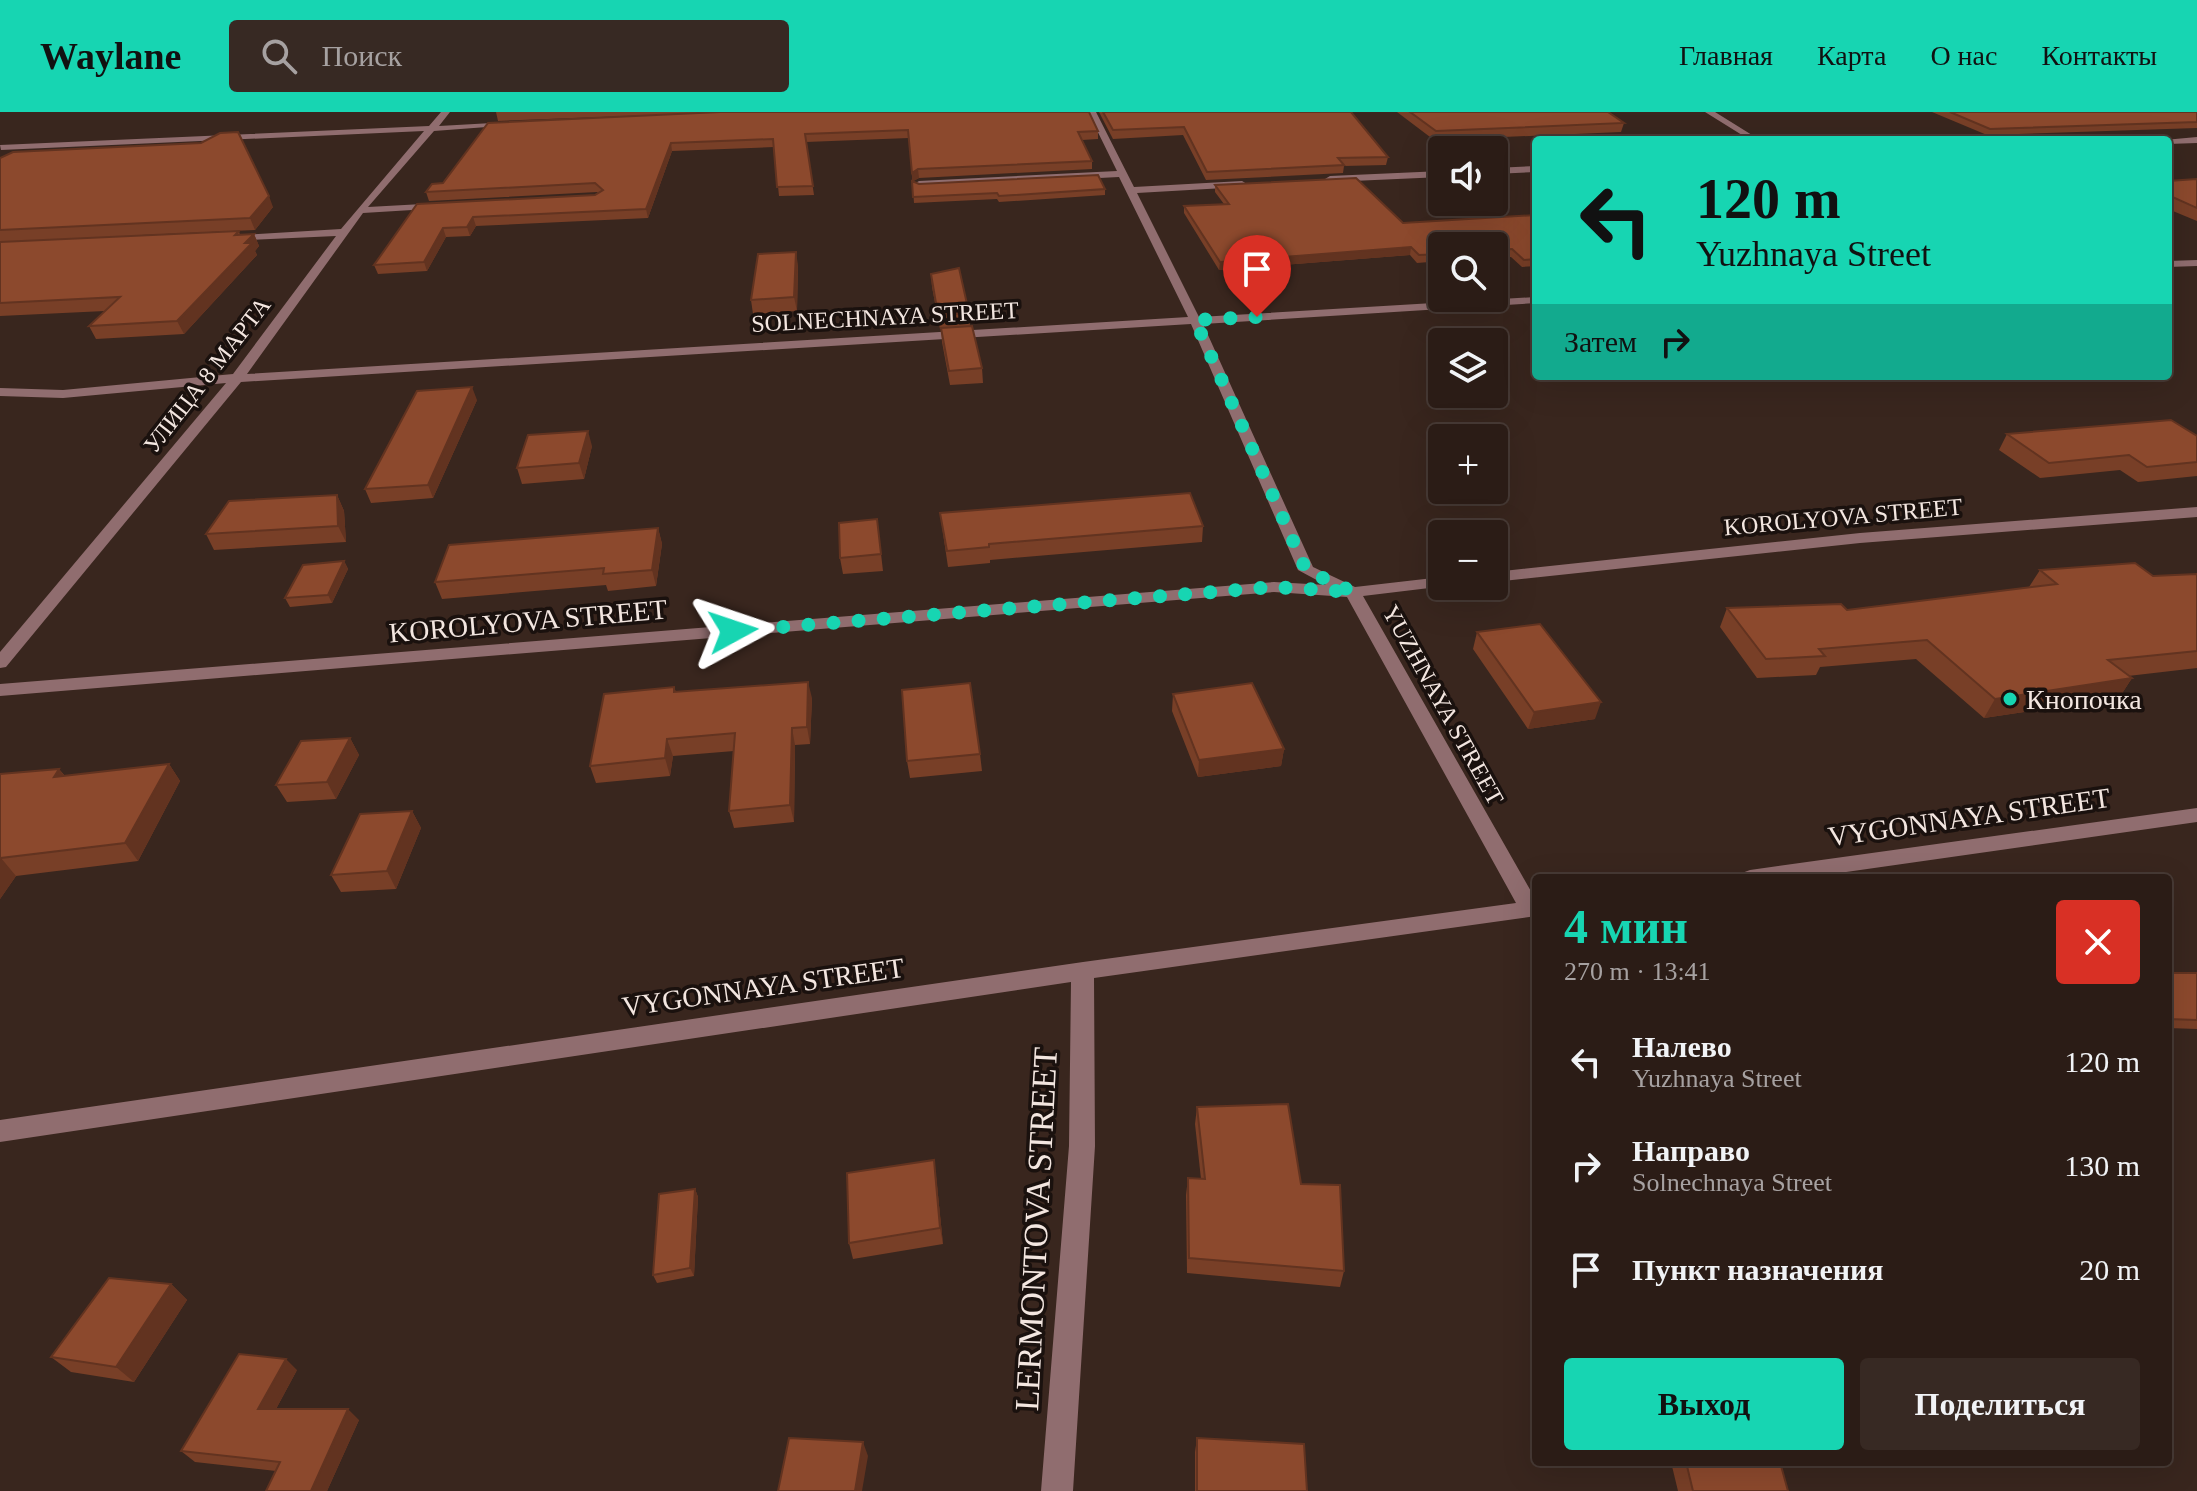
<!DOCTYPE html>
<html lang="ru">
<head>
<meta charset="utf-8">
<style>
	body { margin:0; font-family:Georgia,serif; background:#372923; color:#f1f3f6; height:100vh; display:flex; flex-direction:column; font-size:30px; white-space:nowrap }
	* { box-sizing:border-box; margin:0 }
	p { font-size:26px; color:#a6a1a1 }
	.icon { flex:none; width:44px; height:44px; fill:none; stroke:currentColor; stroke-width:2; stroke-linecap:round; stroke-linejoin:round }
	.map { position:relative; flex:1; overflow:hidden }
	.sheet { position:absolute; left:1532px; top:762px; width:640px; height:592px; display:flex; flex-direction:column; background:#2b1c16; border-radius:8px; box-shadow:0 8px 32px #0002,0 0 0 2px #473a35 }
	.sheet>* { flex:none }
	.banner { position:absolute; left:1532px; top:24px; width:640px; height:244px; border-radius:8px; box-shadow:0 8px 32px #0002,0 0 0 2px #473a35; background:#17d5b2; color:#111; overflow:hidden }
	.controls { position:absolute; left:1428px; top:24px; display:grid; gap:16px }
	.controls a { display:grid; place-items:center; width:80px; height:80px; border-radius:8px; background:#2b1c16; box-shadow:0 8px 32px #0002,0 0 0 2px #473a35; font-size:40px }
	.pin { position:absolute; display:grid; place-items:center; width:68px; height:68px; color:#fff; margin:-82px -34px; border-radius:50% 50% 50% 0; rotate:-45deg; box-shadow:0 0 8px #0007 }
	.pin .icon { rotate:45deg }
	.me { position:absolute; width:88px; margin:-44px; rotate:85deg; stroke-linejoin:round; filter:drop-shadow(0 0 6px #0008) }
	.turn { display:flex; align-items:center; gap:28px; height:168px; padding:0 32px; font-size:36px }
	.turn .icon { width:104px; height:104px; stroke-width:2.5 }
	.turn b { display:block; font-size:56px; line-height:68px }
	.then { display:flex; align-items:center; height:76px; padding:0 32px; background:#0003; gap:16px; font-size:30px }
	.round { display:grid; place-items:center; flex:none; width:84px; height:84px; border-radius:8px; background:#372923 }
	.headline { display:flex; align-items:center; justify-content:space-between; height:136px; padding:0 32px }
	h1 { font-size:48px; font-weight:700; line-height:60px; color:#17d5b2 }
	.cta { display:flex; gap:16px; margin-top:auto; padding:16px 32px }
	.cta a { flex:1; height:92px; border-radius:8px; background:#17d5b2; color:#111; font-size:32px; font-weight:700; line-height:92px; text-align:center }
	.cta a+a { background:#372923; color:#f1f3f6 }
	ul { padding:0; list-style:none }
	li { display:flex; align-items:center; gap:24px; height:104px; padding:0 32px }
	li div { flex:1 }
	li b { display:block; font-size:30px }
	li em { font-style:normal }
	header { display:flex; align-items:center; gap:48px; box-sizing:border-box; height:112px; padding:0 40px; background:#17d5b2; color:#111 }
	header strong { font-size:38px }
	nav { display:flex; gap:44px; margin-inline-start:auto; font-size:28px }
	.search { width:560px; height:72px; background:#372923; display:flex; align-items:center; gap:20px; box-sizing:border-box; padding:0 28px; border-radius:8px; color:#a6a1a1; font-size:30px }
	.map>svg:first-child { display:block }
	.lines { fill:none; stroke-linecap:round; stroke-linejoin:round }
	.minor { fill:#906d6f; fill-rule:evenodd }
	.wall { fill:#783f27 }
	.shaded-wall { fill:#623320 }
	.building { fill:#8c492d; stroke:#623320; stroke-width:2 }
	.route { stroke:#17d5b2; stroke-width:14; stroke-dasharray:0 25.2 }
	.poi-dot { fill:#17d5b2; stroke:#1a110e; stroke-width:3 }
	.labels { text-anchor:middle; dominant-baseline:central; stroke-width:7; stroke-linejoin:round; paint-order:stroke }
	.far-street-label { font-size:24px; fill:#f3e6e0; stroke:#1a110e }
	.street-label { font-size:28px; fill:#f3e6e0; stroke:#1a110e }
	.poi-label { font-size:28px; fill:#f3e6e0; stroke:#1a110e; text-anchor:start }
	.near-street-label { font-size:34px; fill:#f3e6e0; stroke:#1a110e }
</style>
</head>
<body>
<header>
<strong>Waylane</strong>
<div class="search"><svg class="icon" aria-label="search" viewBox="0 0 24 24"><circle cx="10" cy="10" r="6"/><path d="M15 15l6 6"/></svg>Поиск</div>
<nav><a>Главная</a><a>Карта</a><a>О нас</a><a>Контакты</a></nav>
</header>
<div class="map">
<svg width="2197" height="1379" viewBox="0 0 2197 1379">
	<rect width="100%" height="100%" fill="#39261e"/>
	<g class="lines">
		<path class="minor" d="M441 0H450L439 14 511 10 515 13 434 19 368 95 441 91 445 92V96L363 101 247 262 1188 205 1119 65 919 75 914 72 919 69 1117 59 1088 0H1096L1134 75 1242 69 1247 72 1242 75 1137 81 1199 205 1536 185V191L1203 212 1313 455 1355 475 1442 465V474H1446L1363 484 1536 788V804L1094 866 1095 1034 1073 1379H1041L1069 1034 1071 870 0 1030V1008L1083 850 1516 791 1347 485 1274 480 0 584V572L1274 470 1326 473 1298 458 1191 212 241 270 6 555 0 556V540L226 271 63 286 0 284V276L63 278 233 262 336 124 228 129 223 126 224 124 341 117 424 19 1 38 0 33 429 14Z
			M1705 0H1715L1760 28H1750Z
			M2197 25V31L2168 32V28H2164Z
			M1536 54V60L1494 62V56Z
			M1442 59V65L1330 70 1325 67 1330 64Z
			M2197 148V154L2168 155V149Z
			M2197 395V405L1860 431 1494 470V460L1860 421Z
			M2197 696V710L1804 766H1739L1742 761 1750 758Z"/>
	</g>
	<path class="wall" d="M496 0H1089L1098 19V27L1082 28 1092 49V57L919 66 913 69 919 72 1105 77V83L999 90 997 87 914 91 909 26 806 30 814 83 779 84 774 35 672 39 648 106 476 114 470 124 446 125 427 159 378 162 374 153 417 92 595 83 598 81 597 80 429 89 426 80 443 71 654 3 498 9Z
		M1099 0H1351L1388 45 1386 53 1344 54 1343 61 1206 68 1183 23 1113 27Z
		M1397 0H1608L1624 11 1621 20 1434 28Z
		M1932 0H2197V16L1987 23Z
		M0 46 273 95 255 118 119 124 239 119 240 123 254 122 259 134 255 139 257 143 184 222 96 227 89 214 105 199 0 204Z
		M2197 67V109L2168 97V69Z
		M1215 73 1403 111 1536 103V154L1522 155 1511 145 1494 146V134H1442V149L1417 151 1410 143 1219 158 1184 101V94L1224 92 1215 80Z
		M798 153 797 199 753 202 751 188Z
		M931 162 969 201 970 214 982 256 983 271 950 273 942 230 941 217H940L932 175Z
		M477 288 433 386 371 391 365 377Z
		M2007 322 2197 324V364L2138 370 2120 358 2040 366 1999 338Z
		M592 334 584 367 522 372 517 356Z
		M337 383 344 399 346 430 214 438 206 422Z
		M940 401 1203 414 1202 430 990 448V451L948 455Z
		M877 407 883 459 843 462 840 446Z
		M658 416 662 432 656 474 608 479 606 473 442 487 435 470Z
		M344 449 348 457 332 491 290 495 285 486Z
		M2040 458 2153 464 2197 462V556L2128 564 2132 566 2119 586 1984 606 1916 547 1820 555 1816 563 1757 566 1720 515 1727 496 1847 498 2029 475Z
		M1477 520 1595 607 1528 617 1473 537Z
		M674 575 676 580 812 586 810 632 795 633 794 710 734 716 729 699 734 639 673 644 670 664 596 671 590 654Z
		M1173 582 1284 637 1281 654 1198 665 1172 599Z
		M350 626 359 643 336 687 287 690 276 673Z
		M980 642 982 659 910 666 907 649Z
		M169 652 180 669 138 749 16 764 0 787V662L59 657 65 664Z
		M412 699 421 716 396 777 341 780 331 763Z
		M2168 861H2197V917L2168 916Z
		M1197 995 1301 1072 1344 1159 1340 1175 1187 1161 1186 1083 1188 1066 1201 1067 1195 1012Z
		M936 1064 943 1132 853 1147 849 1131Z
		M695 1077 698 1085 694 1164 657 1171 653 1163Z
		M171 1172 187 1188 134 1270 71 1260 51 1245Z
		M297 1258 276 1297 359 1308 327 1379H266L276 1359 195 1350 181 1339Z
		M1197 1326 1307 1379H1195V1340Z
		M1671 1350H1780L1788 1379H1678Z"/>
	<path class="shaded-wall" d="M671 31 672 39 648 106 646 97Z
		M918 57 919 66 912 70V61Z
		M269 84 273 95 255 118 250 106Z
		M473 105 476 114 470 124 467 115Z
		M443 116 446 125 427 159 424 150Z
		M254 122 259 134 255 139 257 143 184 222 177 209Z
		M1411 135 1410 143 1219 158 1220 150Z
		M796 140 798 153 797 199 794 185Z
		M472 275 477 288 433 386 428 373Z
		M588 319 592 334 584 367 579 351Z
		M337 383 344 399 346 430 338 414Z
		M658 416 662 432 656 474 652 458Z
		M344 449 348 457 332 491 328 483Z
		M2132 566 2119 586 1984 606 1995 587Z
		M808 570 812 586 810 632 807 615Z
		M1601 590 1595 607 1528 617 1534 600Z
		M792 616 795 633 794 710 790 693Z
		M350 626 359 643 336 687 327 670Z
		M667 627 673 644 670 664 665 646Z
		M1284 637 1281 654 1198 665 1199 648Z
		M169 652 180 669 138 749 125 731Z
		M59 657 72 674 54 665Z
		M412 699 421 716 396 777 387 759Z
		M1 746 16 764 0 787V748Z
		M934 1048 936 1064 943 1132 940 1116Z
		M695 1077 698 1085 694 1164 690 1156Z
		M171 1172 187 1188 134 1270 116 1255Z
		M286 1247 297 1258 270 1308 258 1297Z
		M348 1297 359 1308 327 1379H311Z
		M863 1330 868 1344 862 1379H855Z"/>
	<path class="building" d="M720 0H1089L1098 19 1078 20 1092 49 918 57 912 61 908 18 805 22 813 74 777 75 773 27 671 31 646 97 473 105 467 115 443 116 424 150 374 153 417 92 595 83 603 78 595 71 426 80 432 72 443 71 488 11Z
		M1103 0H1351L1388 45 1338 46 1344 53 1207 60 1184 15 1113 18Z
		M1410 0H1608L1624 11 1436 19Z
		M1950 0H2197V10L1990 17Z
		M238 20 269 84 250 106 0 118V46L13 40 201 31 220 21Z
		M1098 63 1105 77 999 84 997 81 913 85 912 69 919 72Z
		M1356 66 1403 111 1536 103V147L1524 148 1512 137 1494 138V134H1442V142L1419 143 1411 135 1220 150 1184 94 1229 92 1215 73Z
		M2197 67V96L2168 83V69Z
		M239 119 235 123 254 122 245 131H252L177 209 89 214 120 185 0 191V130Z
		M796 140 794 185 751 188 758 142Z
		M959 156 969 201 938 203 931 162Z
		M972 214 982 256 949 259 941 216Z
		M472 275 428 373 365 377 417 279Z
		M2171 308 2197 324V350L2147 355 2129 343 2049 351 2007 322Z
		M588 319 579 351 517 356 528 323Z
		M1190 381 1203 414 989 432V435L947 439 940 401Z
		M337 383 338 414 206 422 229 389Z
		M877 407 881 442 840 446 839 411Z
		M658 416 652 458 603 462 604 456 435 470 449 433Z
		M344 449 328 483 285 486 303 453Z
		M2135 451 2153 464 2197 462V539L2108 548 2132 566 1995 587 1927 528 1819 537 1825 544 1766 547 1727 496 1841 492 1847 498 2057 472 2040 458Z
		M1540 512 1601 590 1534 600 1477 520Z
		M808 570 807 615 792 616 790 693 729 699 735 621 667 627 665 646 590 654 604 582 674 575V580Z
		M970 571 980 642 907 649 902 578Z
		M1252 571 1284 637 1199 648 1173 582Z
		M350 626 327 670 276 673 301 629Z
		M169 652 125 731 1 746 0 748V662L59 657 54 665Z
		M412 699 387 759 331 763 360 702Z
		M2168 861H2197V908L2168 907Z
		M1288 992 1301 1072 1340 1073 1344 1159 1189 1146 1188 1066 1205 1067 1197 995Z
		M934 1048 940 1116 849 1131 847 1061Z
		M695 1077 690 1156 653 1163 659 1082Z
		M109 1166 171 1172 116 1255 51 1245Z
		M239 1242 286 1247 258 1297H348L311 1379H266L280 1350 181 1339Z
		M789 1326 863 1330 855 1379H778Z
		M1197 1326 1304 1332 1307 1379H1197Z
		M1686 1350H1780L1788 1379H1693Z"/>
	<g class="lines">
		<path class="route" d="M733 519 1274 475 1353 480 1306 458 1195 208 1257 205"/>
	</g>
	<circle class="poi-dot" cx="2010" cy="587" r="8"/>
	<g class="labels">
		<g class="far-street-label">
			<text transform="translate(885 205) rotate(-3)">SOLNECHNAYA STREET</text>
			<text transform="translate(207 263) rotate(-52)">УЛИЦА 8 МАРТА</text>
			<text transform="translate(1843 405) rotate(-5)">KOROLYOVA STREET</text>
			<text transform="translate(1443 593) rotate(61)">YUZHNAYA STREET</text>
		</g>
		<g class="street-label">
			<text transform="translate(528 509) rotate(-5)">KOROLYOVA STREET</text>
			<text transform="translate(1969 705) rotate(-8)">VYGONNAYA STREET</text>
			<text transform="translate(763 875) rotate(-8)">VYGONNAYA STREET</text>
		</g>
		<g class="poi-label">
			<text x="2026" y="587">Кнопочка</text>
		</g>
		<g class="near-street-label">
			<text transform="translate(1036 1117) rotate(-87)">LERMONTOVA STREET</text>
		</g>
	</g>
</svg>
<div class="controls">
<a><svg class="icon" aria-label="sound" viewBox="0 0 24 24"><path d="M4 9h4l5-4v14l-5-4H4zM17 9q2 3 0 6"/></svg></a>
<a><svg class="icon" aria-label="search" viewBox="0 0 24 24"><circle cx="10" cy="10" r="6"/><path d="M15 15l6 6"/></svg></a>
<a><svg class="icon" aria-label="layers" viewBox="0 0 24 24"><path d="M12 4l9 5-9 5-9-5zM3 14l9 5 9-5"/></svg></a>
<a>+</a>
<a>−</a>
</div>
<div class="pin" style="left:1257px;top:205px;background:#d93025"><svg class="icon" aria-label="arrive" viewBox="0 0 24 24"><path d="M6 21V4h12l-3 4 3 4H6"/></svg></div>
<svg class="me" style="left:733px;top:519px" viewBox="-20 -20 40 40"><path d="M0-17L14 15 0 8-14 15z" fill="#17d5b2" stroke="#fff" stroke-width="4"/></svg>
<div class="banner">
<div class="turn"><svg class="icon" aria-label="left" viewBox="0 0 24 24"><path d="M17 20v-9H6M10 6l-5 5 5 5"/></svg><div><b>120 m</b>Yuzhnaya Street</div></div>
<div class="then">Затем<svg class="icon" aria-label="right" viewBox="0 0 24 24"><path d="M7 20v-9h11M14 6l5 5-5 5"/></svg></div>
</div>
<section class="sheet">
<div class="headline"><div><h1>4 мин</h1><p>270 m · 13:41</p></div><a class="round" style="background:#d93025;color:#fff"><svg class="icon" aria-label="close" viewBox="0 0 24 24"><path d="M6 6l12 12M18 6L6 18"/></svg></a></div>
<ul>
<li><svg class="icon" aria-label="left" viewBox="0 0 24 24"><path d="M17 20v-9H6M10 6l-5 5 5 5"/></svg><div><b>Налево</b><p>Yuzhnaya Street</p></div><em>120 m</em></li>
<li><svg class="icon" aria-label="right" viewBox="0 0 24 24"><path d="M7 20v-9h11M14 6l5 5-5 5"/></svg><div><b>Направо</b><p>Solnechnaya Street</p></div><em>130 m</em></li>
<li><svg class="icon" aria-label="arrive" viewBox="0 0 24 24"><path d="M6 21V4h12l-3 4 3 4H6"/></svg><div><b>Пункт назначения</b></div><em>20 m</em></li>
</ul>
<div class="cta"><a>Выход</a><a>Поделиться</a></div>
</section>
</div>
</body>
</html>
